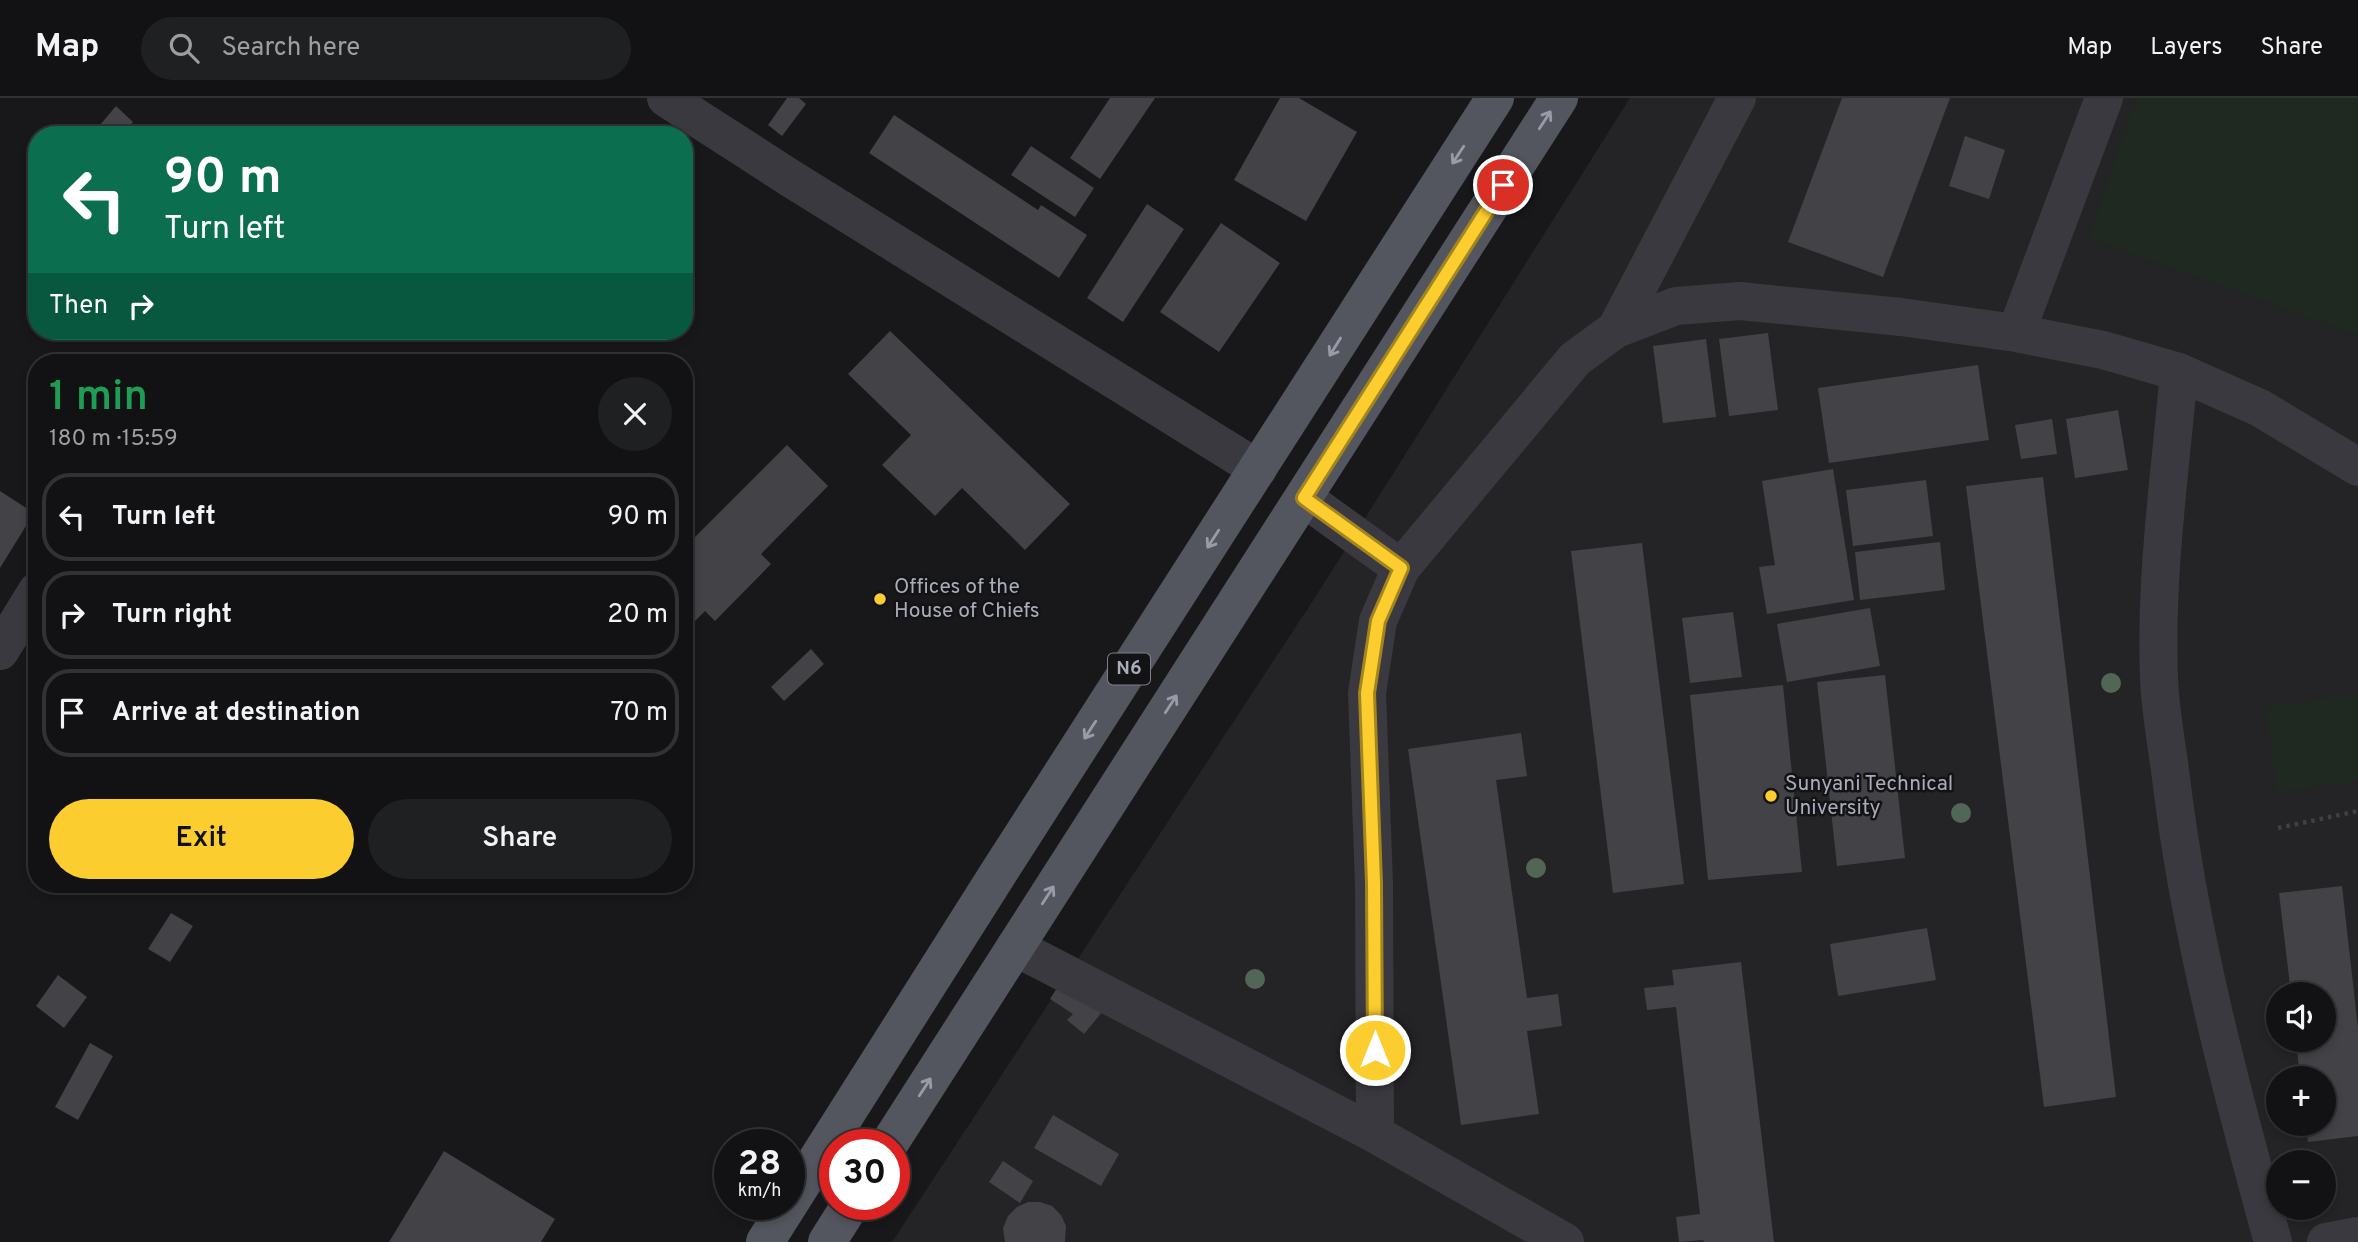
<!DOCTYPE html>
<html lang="en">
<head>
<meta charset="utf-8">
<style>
	body { margin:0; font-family:Overpass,sans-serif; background:#1f2022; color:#f1f3f6; height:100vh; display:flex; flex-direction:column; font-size:26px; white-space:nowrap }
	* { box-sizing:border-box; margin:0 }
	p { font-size:23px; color:#9c9ea0 }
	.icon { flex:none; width:38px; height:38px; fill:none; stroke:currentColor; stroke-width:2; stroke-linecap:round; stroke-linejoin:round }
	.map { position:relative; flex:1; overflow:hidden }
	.panel { position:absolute; left:28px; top:256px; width:665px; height:539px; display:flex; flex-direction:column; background:#121214; border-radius:28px; box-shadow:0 4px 10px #0003,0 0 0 2px #313234 }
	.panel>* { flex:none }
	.top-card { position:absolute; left:28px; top:28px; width:665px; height:214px; border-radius:28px; box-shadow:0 4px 10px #0003,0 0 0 2px #313234; background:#0b6e4f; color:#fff; overflow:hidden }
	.fabs { position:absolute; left:2266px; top:884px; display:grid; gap:14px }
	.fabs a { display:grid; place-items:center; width:70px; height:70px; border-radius:50%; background:#121214; box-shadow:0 4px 10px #0003,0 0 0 2px #313234; font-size:35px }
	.speed { position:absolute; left:714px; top:1031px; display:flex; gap:14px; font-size:35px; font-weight:700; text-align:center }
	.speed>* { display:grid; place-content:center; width:91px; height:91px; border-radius:50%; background:#121214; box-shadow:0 4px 10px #0003,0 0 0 2px #313234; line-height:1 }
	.speed small { font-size:18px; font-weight:400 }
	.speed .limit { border:10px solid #d22; background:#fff; color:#111 }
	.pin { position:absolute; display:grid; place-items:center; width:60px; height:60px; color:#fff; margin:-30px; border:4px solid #fff; border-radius:50%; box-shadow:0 2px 7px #0007 }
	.me { position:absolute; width:77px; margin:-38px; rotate:0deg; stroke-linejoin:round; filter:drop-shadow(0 0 5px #0008) }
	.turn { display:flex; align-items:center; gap:24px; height:147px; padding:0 21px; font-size:32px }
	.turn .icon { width:91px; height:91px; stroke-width:2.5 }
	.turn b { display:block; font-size:49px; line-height:60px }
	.then { display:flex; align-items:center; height:66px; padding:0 21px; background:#0003; gap:14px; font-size:26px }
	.round { display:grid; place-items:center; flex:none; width:74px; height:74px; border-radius:37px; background:#1f2022 }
	.overview { display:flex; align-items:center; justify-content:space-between; height:119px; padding:0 21px }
	h1 { font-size:42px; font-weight:600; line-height:52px; color:#1e9e55 }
	.cta { display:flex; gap:14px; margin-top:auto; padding:14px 21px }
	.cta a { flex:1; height:80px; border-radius:42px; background:#fbcd2f; color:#111; font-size:28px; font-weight:600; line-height:80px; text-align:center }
	.cta a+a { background:#1f2022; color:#f1f3f6 }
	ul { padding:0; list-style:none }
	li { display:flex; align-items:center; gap:21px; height:88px; margin:0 14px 10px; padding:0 7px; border:4px solid #313234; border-radius:28px }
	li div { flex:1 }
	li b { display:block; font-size:26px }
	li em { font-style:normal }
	header { display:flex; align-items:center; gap:42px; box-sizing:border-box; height:98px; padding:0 35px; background:#121214; border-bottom:2px solid #313234 }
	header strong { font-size:33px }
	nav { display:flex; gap:38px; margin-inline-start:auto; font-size:24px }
	.search { width:490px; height:63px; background:#1f2022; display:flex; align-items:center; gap:18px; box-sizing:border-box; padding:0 24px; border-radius:38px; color:#9c9ea0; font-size:26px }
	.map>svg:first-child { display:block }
	.built { fill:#242427; fill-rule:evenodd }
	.green { fill:#1f2922 }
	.building { fill:#424247 }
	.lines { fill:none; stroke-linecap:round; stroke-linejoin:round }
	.path { stroke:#3f4046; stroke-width:4.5; stroke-dasharray:3.5 5; stroke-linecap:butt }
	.minor { stroke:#39393f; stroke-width:38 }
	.major { stroke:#54565f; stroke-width:38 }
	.tree { fill:#516655 }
	.oneway { stroke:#989ca9 }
	.route-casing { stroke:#a3851f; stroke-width:18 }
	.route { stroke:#fbcd2f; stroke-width:12 }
	.poi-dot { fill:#fbcd2f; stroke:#131315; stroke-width:2.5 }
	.labels { text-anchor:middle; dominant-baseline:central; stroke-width:5; stroke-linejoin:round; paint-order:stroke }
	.shield { fill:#131315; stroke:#7c7f89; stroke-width:2 }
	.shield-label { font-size:19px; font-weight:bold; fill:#a9adbb }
	.poi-label { font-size:21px; fill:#a9adbb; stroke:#131315; text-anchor:start }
</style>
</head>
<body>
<header>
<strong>Map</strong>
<div class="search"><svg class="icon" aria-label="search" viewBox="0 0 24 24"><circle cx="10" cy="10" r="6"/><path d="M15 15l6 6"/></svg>Search here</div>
<nav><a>Map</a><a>Layers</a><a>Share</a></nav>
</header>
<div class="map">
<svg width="2358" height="1144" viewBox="0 0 2358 1144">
	<rect width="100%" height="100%" fill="#18181a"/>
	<path class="built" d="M1630 0H2358V1144H892L1314 501ZM2278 896H2324V942H2278ZM2278 980H2324V1026H2278ZM2278 1064H2324V1110H2278Z"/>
	<path class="green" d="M2137 0H2358V237L2088 140Z
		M2358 596V683L2277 694 2266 609Z"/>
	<path class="building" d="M787 0H799L806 6 782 38 768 27Z
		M1110 0H1155L1100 81 1070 60Z
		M1280 0H1299L1357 34 1306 123 1234 82Z
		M1842 0H1950L1883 179 1788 144Z
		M116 8 133 24 122 37H112L100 27Z
		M894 17 1038 112 1041 107 1087 137 1059 180 869 55Z
		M1965 38 2005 52 1989 101 1949 88Z
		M1031 48 1094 90 1075 119 1011 77Z
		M1147 106 1184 131 1123 224 1087 200Z
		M1221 125 1280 165 1219 254 1160 214Z
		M890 233 1070 406 1025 452 962 390 935 418 882 367 911 337 848 276Z
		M1768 235 1778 312 1729 318 1719 241Z
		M1706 241 1716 319 1663 325 1653 248Z
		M1978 267 1989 342 1829 365 1818 290Z
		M2118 312 2128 372 2075 380 2066 321Z
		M2052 321 2057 356 2021 361 2015 327Z
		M787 347 828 388 761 456 771 466 715 523 705 513 684 534V450Z
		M1833 371 1854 502 1767 516 1759 469 1775 467 1762 383Z
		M2043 379 2116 999 2044 1009 1966 388Z
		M1926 382 1933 438 1853 448 1846 392Z
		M0 393 34 415 0 470Z
		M1940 444 1945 492 1860 502 1855 454Z
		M1642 445 1684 786 1613 795 1571 453Z
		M1870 510 1880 568 1787 584 1777 526Z
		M1733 514 1742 579 1690 585 1682 520Z
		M811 551 824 566 784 603 771 589Z
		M1885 577 1905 760 1837 768 1817 584Z
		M1783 587 1802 774 1708 782 1690 597Z
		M1521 635 1527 678 1496 682 1527 900 1558 896 1562 928 1527 933 1539 1016 1461 1027 1408 651Z
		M2342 788 2358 930V1038L2308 1044 2306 1026H2324V980H2300L2296 942H2324V896H2291L2279 795Z
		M171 815 193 828 170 864 148 851Z
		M1927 830 1936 882 1838 898 1830 846Z
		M1741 864 1774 1144H1704L1703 1142 1679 1144 1676 1119 1700 1116 1676 909 1647 912 1644 890 1674 887 1672 872Z
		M58 877 87 899 64 930 36 908Z
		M1062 882 1107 908 1084 936 1067 922 1073 916 1050 901Z
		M90 945 113 958 78 1022 55 1009Z
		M1053 1017 1119 1056 1101 1088 1034 1050Z
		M444 1053 555 1121 541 1144H389Z
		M1003 1063 1033 1083 1020 1105 989 1084Z
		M1028 1104H1040L1052 1108 1061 1117 1066 1128 1065 1144H1005L1003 1130 1008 1118 1017 1109Z"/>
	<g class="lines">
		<path class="path" d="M2278 730 2358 713"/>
		<path class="minor" d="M666 0 790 80 1258 371
			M1616 231 1737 0
			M2016 235 2104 0
			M2179 274C2170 376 2155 478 2159 580 2160 613 2167 647 2171 680 2190 838 2231 991 2273 1144
			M1304 400 1401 470 1575 261 1616 231 1676 208 1740 203 1901 219 2016 235 2103 252 2179 274 2260 310 2358 369
			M0 553 37 493
			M1015 849 1375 1036 1565 1144
			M1375 1036 1374 785 1367 595 1378 523 1401 470
			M2326 1144 2358 1138"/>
		<path class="major" d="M889 1046 1559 0
			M765 1144 999 774 1495 0
			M827 1144 851 1106"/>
	</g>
	<g class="tree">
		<circle cx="2111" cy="585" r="10"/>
		<circle cx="1961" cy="715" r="10"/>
		<circle cx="1536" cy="770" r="10"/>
		<circle cx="1255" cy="881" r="10"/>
	</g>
	<defs><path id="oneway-shaft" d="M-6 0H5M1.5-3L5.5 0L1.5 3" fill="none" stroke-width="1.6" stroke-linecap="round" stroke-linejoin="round" transform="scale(1.75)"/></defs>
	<g class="oneway">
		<use href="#oneway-shaft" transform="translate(1545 22) rotate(-57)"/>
		<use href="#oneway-shaft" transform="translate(1458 57) rotate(123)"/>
		<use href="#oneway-shaft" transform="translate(1335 249) rotate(122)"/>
		<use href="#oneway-shaft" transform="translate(1213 441) rotate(123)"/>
		<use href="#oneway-shaft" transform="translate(1171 606) rotate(-57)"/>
		<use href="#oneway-shaft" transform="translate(1090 632) rotate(123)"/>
		<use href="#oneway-shaft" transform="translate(1048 797) rotate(-57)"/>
		<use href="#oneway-shaft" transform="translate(925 989) rotate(-57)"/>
	</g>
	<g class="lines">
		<defs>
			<path id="route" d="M1375 952 1374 785 1367 595 1378 523 1401 470 1304 400 1503 87"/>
		</defs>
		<use href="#route" class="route-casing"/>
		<use href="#route" class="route"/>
	</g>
	<g class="poi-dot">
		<circle cx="880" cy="501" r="7"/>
		<circle cx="1771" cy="698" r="7"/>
	</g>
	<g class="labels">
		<rect class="shield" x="1108" y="555.5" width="42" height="31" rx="5"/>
		<g class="shield-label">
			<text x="1129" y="571">N6</text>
		</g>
		<g class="poi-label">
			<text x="894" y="489">Offices of the<tspan x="894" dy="24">House of Chiefs</tspan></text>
			<text x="1785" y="686">Sunyani Technical<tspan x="1785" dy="24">University</tspan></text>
		</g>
	</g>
</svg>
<div class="fabs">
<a><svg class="icon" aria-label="sound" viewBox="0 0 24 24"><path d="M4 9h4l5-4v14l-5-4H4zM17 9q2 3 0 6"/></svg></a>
<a>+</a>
<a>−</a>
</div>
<div class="speed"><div>28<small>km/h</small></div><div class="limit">30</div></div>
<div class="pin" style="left:1503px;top:87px;background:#d93025"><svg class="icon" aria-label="arrive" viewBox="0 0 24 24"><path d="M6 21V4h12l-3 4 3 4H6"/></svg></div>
<svg class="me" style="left:1375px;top:952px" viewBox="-20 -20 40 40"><circle r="17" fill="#fbcd2f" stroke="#fff" stroke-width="3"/><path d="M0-11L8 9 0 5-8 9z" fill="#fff"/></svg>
<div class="top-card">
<div class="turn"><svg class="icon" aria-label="left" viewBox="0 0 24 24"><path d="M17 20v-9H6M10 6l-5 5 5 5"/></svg><div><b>90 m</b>Turn left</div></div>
<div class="then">Then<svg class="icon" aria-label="right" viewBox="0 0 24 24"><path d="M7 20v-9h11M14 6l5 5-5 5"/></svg></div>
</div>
<section class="panel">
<div class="overview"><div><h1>1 min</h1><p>180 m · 15:59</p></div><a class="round"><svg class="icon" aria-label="close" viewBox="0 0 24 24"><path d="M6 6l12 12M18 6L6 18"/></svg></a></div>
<ul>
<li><svg class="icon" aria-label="left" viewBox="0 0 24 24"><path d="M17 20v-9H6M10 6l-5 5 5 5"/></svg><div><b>Turn left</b></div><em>90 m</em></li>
<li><svg class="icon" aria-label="right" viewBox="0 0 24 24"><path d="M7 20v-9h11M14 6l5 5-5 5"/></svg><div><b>Turn right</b></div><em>20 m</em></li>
<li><svg class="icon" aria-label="arrive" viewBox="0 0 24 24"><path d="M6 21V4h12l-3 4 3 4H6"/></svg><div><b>Arrive at destination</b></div><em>70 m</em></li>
</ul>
<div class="cta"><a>Exit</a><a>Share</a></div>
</section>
</div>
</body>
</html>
